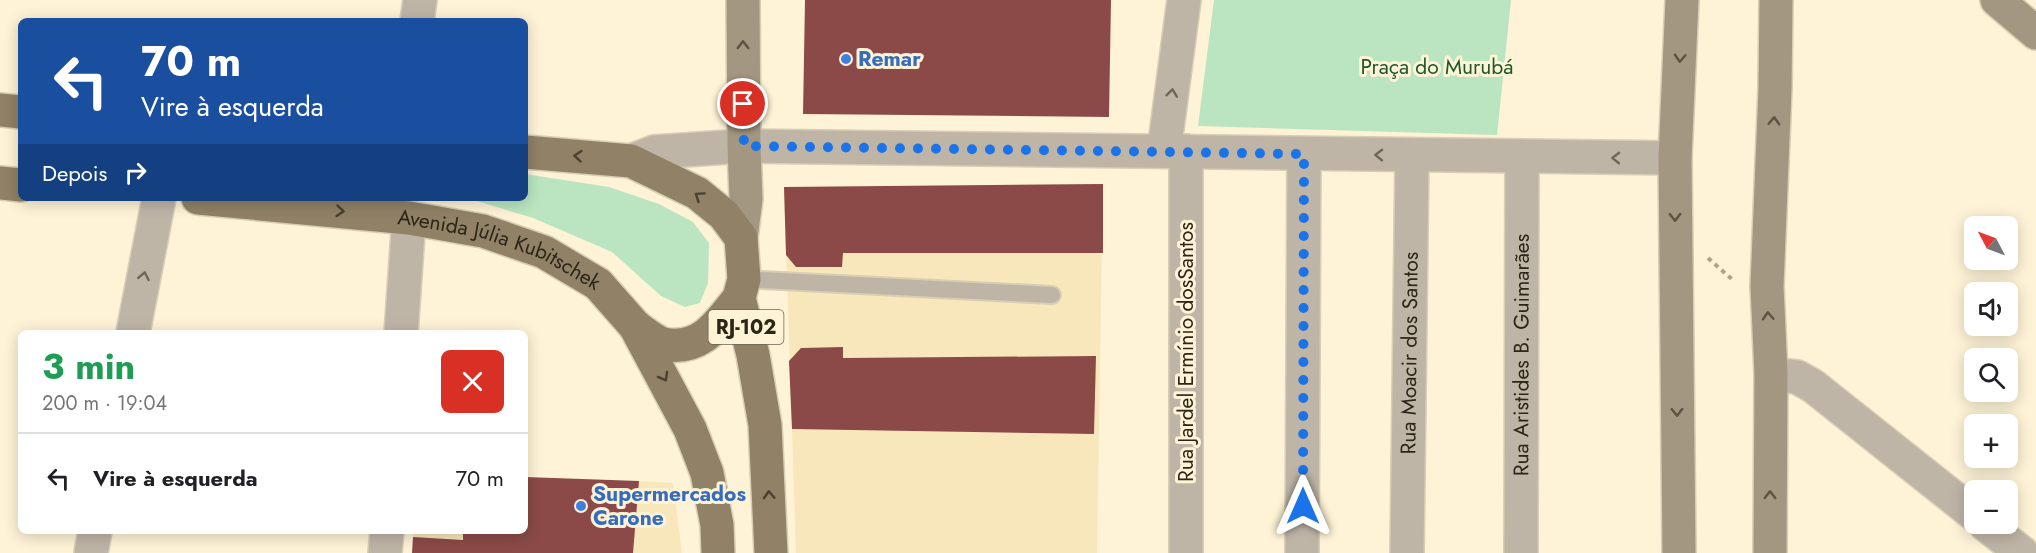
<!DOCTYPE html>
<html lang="pt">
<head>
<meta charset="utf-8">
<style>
	body { margin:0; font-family:Jost,sans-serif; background:#f2f2f2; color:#202124; height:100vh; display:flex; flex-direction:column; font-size:22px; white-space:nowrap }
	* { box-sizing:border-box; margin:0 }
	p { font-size:20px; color:#757577 }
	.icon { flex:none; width:33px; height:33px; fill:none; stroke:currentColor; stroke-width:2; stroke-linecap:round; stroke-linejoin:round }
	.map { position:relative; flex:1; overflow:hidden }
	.sheet { position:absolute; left:18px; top:330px; width:510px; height:204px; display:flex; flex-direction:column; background:#fff; border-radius:9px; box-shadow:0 3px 15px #0003 }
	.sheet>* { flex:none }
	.top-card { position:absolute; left:18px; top:18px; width:510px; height:183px; border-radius:9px; box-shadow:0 3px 15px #0003; background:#1a4fa0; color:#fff; overflow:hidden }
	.needle { width:39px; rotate:311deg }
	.controls { position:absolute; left:1964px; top:216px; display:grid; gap:12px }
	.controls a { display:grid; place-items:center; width:54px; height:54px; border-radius:9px; background:#fff; box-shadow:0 3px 15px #0003; font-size:30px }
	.pin { position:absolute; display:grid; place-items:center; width:51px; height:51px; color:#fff; margin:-26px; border:3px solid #fff; border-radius:50%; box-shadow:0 2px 6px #0007 }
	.me { position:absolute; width:66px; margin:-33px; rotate:0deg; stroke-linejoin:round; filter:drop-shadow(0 0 4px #0008) }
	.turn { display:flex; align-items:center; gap:21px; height:126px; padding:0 24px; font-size:27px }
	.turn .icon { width:78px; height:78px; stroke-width:2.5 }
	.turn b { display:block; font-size:42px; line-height:51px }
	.then { display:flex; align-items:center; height:57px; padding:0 24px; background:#0003; gap:12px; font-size:22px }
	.round { display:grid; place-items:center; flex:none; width:63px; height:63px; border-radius:9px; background:#f2f2f2 }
	.head { display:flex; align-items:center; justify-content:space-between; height:102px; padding:0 24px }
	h1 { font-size:36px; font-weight:700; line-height:45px; color:#1e9e55 }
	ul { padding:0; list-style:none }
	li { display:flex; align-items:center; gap:18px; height:90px; padding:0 24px; border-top:2px solid #e0e0e0 }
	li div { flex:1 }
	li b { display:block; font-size:22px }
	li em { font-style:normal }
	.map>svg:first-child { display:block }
	.built { fill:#f9e7bc }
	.green { fill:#bae5c0 }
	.building { fill:#8b4a48 }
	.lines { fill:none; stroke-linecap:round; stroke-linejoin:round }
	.lane-casing { stroke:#d8ceb4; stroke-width:20 }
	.street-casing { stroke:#d8ceb4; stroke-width:36 }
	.secondary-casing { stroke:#d8ceb4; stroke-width:36 }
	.primary-casing { stroke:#d8ceb4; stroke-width:36 }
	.path { stroke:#aca38c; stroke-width:4; stroke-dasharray:4.5 4.5; stroke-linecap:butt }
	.lane { stroke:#beb5a7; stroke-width:16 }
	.street { stroke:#beb5a7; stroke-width:33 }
	.secondary { stroke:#a39782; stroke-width:33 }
	.primary { stroke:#908167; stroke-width:33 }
	.oneway { stroke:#5c5343 }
	.oneway2 { stroke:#6e6659 }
	.oneway3 { stroke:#4a4130 }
	.route { stroke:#1a73e8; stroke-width:10; stroke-dasharray:0 18 }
	.shop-dot { fill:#3f7fe0; stroke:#fef3d6; stroke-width:2 }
	.labels { text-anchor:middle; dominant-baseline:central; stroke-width:6; stroke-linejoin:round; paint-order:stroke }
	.shield { fill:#fef3d6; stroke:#6b6452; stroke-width:1.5 }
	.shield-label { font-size:20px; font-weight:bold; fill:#2c2619 }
	.shop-label { font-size:21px; font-weight:bold; fill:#366cbe; stroke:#fef3d6; text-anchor:start }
	.park-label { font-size:21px; fill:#1d582c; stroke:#fef3d6 }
	.street-label { font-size:21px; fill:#2c2619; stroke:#fef3d6 }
</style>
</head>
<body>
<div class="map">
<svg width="2036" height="553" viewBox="0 0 2036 553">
	<rect width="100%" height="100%" fill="#fef3d6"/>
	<path class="built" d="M1103 184 1097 553H796L784 187Z
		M639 481 673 483 682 553H412L414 531H525Z"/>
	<path class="green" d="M1214 0H1511L1497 135 1198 126Z
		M525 174 609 187 659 204 693 222 709 243 708 283 700 303 685 307 661 296 612 252 533 218 467 198H525Z"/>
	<path class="building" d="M805 0H1111L1109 117 803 114Z
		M1103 184V253H843L842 267H796L786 255 784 187Z
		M843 347V358L1096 356 1094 434 792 429 789 361 801 348Z
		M525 477 639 481 633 553H412L413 537 463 540V531H525Z"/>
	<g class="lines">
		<defs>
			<path id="lane" d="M744 279 1052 295"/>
			<g id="street">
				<path d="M417 21 420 0"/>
				<path d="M1164 151 1184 0"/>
				<path d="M631 161 654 152 744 146 1675 158"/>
				<path d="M133 333 159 198"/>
				<path d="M401 333 409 218"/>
				<path d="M1771 374 1797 377 1813 386 1974 514"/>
				<path d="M1985 524 2022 553"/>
				<path d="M91 553 95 531"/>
				<path d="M385 553 387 531"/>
				<path d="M1186 553V151"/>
				<path d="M1302 553 1304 154"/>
				<path id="s1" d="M1407 553 1412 156"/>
				<path id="s2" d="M1521 553 1522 157"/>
			</g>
			<path id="secondary" d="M1997 0 2036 33
				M741 238 746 199 744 146 743 0
				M1679 553 1675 158 1682 0
				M1770 553 1771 374 1767 286 1775 89 1776 0"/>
			<g id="primary">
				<path d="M0 110 21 112"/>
				<path d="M525 152 631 161 697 193 724 215 741 238 744 279 739 298 753 355 765 425 771 553"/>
				<path d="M0 183 21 185"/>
				<path id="s3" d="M198 198 409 218 483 231 544 252 598 284 635 326 690 429 707 473 717 525 718 553"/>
				<path d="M635 326C643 332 654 341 663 344 701 352 718 324 739 298"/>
			</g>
		</defs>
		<use href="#lane" class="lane-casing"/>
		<use href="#street" class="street-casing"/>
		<use href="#secondary" class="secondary-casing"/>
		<use href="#primary" class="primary-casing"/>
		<path class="path" d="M1708 258 1734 281"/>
		<use href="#lane" class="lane"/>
		<use href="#street" class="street"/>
		<use href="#secondary" class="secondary"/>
		<use href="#primary" class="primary"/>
	</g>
	<defs><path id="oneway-chevron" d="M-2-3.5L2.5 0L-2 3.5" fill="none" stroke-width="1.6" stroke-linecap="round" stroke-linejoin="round" transform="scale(1.5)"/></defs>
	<g class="oneway">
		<use href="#oneway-chevron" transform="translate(743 45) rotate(-90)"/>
		<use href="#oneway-chevron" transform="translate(1680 58) rotate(93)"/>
		<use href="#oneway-chevron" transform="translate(1774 121) rotate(-88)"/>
		<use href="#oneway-chevron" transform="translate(1675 217) rotate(89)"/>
		<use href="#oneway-chevron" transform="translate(1768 316) rotate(-93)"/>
		<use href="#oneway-chevron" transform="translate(1677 412) rotate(89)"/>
		<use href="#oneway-chevron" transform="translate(1770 495) rotate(-90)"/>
	</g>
	<g class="oneway2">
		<use href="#oneway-chevron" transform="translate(1172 93) rotate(-83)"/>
		<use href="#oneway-chevron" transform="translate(1379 155) rotate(-179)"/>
		<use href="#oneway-chevron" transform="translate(1616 158) rotate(-179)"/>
		<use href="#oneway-chevron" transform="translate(144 276) rotate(-79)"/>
	</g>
	<g class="oneway3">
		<use href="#oneway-chevron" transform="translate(578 156) rotate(-175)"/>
		<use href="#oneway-chevron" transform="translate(699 196) rotate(-146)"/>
		<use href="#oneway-chevron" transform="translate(340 211) rotate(5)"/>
		<use href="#oneway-chevron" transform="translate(664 377) rotate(61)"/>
		<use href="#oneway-chevron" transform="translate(769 495) rotate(-93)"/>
	</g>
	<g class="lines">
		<path class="route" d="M743 104 744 146 1304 154 1303 506"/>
	</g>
	<g class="shop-dot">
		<circle cx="846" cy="59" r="6"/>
		<circle cx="581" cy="506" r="6"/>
	</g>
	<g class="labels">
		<rect class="shield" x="708.5" y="310" width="75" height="34" rx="4.5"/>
		<g class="shield-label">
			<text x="746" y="327">RJ-102</text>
		</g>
		<g class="shop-label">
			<text x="858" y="59">Remar</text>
			<text x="593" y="494">Supermercados<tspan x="593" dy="24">Carone</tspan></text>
		</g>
		<g class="park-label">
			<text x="1437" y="67">Praça do Murubá</text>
		</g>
		<g class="street-label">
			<text stroke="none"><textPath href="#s3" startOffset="308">Avenida Júlia Kubitschek</textPath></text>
			<text transform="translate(1186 352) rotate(-90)">Rua Jardel Ermínio dosSantos</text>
			<text stroke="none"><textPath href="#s1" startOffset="200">Rua Moacir dos Santos</textPath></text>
			<text stroke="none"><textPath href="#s2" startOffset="198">Rua Aristides B. Guimarães</textPath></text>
		</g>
	</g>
</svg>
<div class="controls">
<a><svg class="needle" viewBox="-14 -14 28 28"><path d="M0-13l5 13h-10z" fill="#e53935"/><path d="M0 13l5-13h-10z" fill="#757577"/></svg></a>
<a><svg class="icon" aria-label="sound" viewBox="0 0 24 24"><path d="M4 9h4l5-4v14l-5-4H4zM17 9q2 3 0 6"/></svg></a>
<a><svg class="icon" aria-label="search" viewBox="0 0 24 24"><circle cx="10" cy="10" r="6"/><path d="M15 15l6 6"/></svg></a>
<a>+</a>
<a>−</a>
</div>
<div class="pin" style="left:743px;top:104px;background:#d93025"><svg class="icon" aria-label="arrive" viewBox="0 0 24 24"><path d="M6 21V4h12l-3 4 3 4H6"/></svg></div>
<svg class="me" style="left:1303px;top:506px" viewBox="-20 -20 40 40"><path d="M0-17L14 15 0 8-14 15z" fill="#1a73e8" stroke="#fff" stroke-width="4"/></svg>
<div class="top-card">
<div class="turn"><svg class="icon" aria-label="left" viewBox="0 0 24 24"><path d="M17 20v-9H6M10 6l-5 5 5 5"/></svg><div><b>70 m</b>Vire à esquerda</div></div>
<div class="then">Depois<svg class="icon" aria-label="right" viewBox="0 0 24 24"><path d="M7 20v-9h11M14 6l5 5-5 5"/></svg></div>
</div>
<section class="sheet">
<div class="head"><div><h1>3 min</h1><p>200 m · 19:04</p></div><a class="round" style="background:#d93025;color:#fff"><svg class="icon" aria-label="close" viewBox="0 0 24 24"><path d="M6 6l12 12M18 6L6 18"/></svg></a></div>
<ul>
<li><svg class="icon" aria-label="left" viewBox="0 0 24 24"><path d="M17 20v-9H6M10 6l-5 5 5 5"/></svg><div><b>Vire à esquerda</b></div><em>70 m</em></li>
</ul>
</section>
</div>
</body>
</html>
